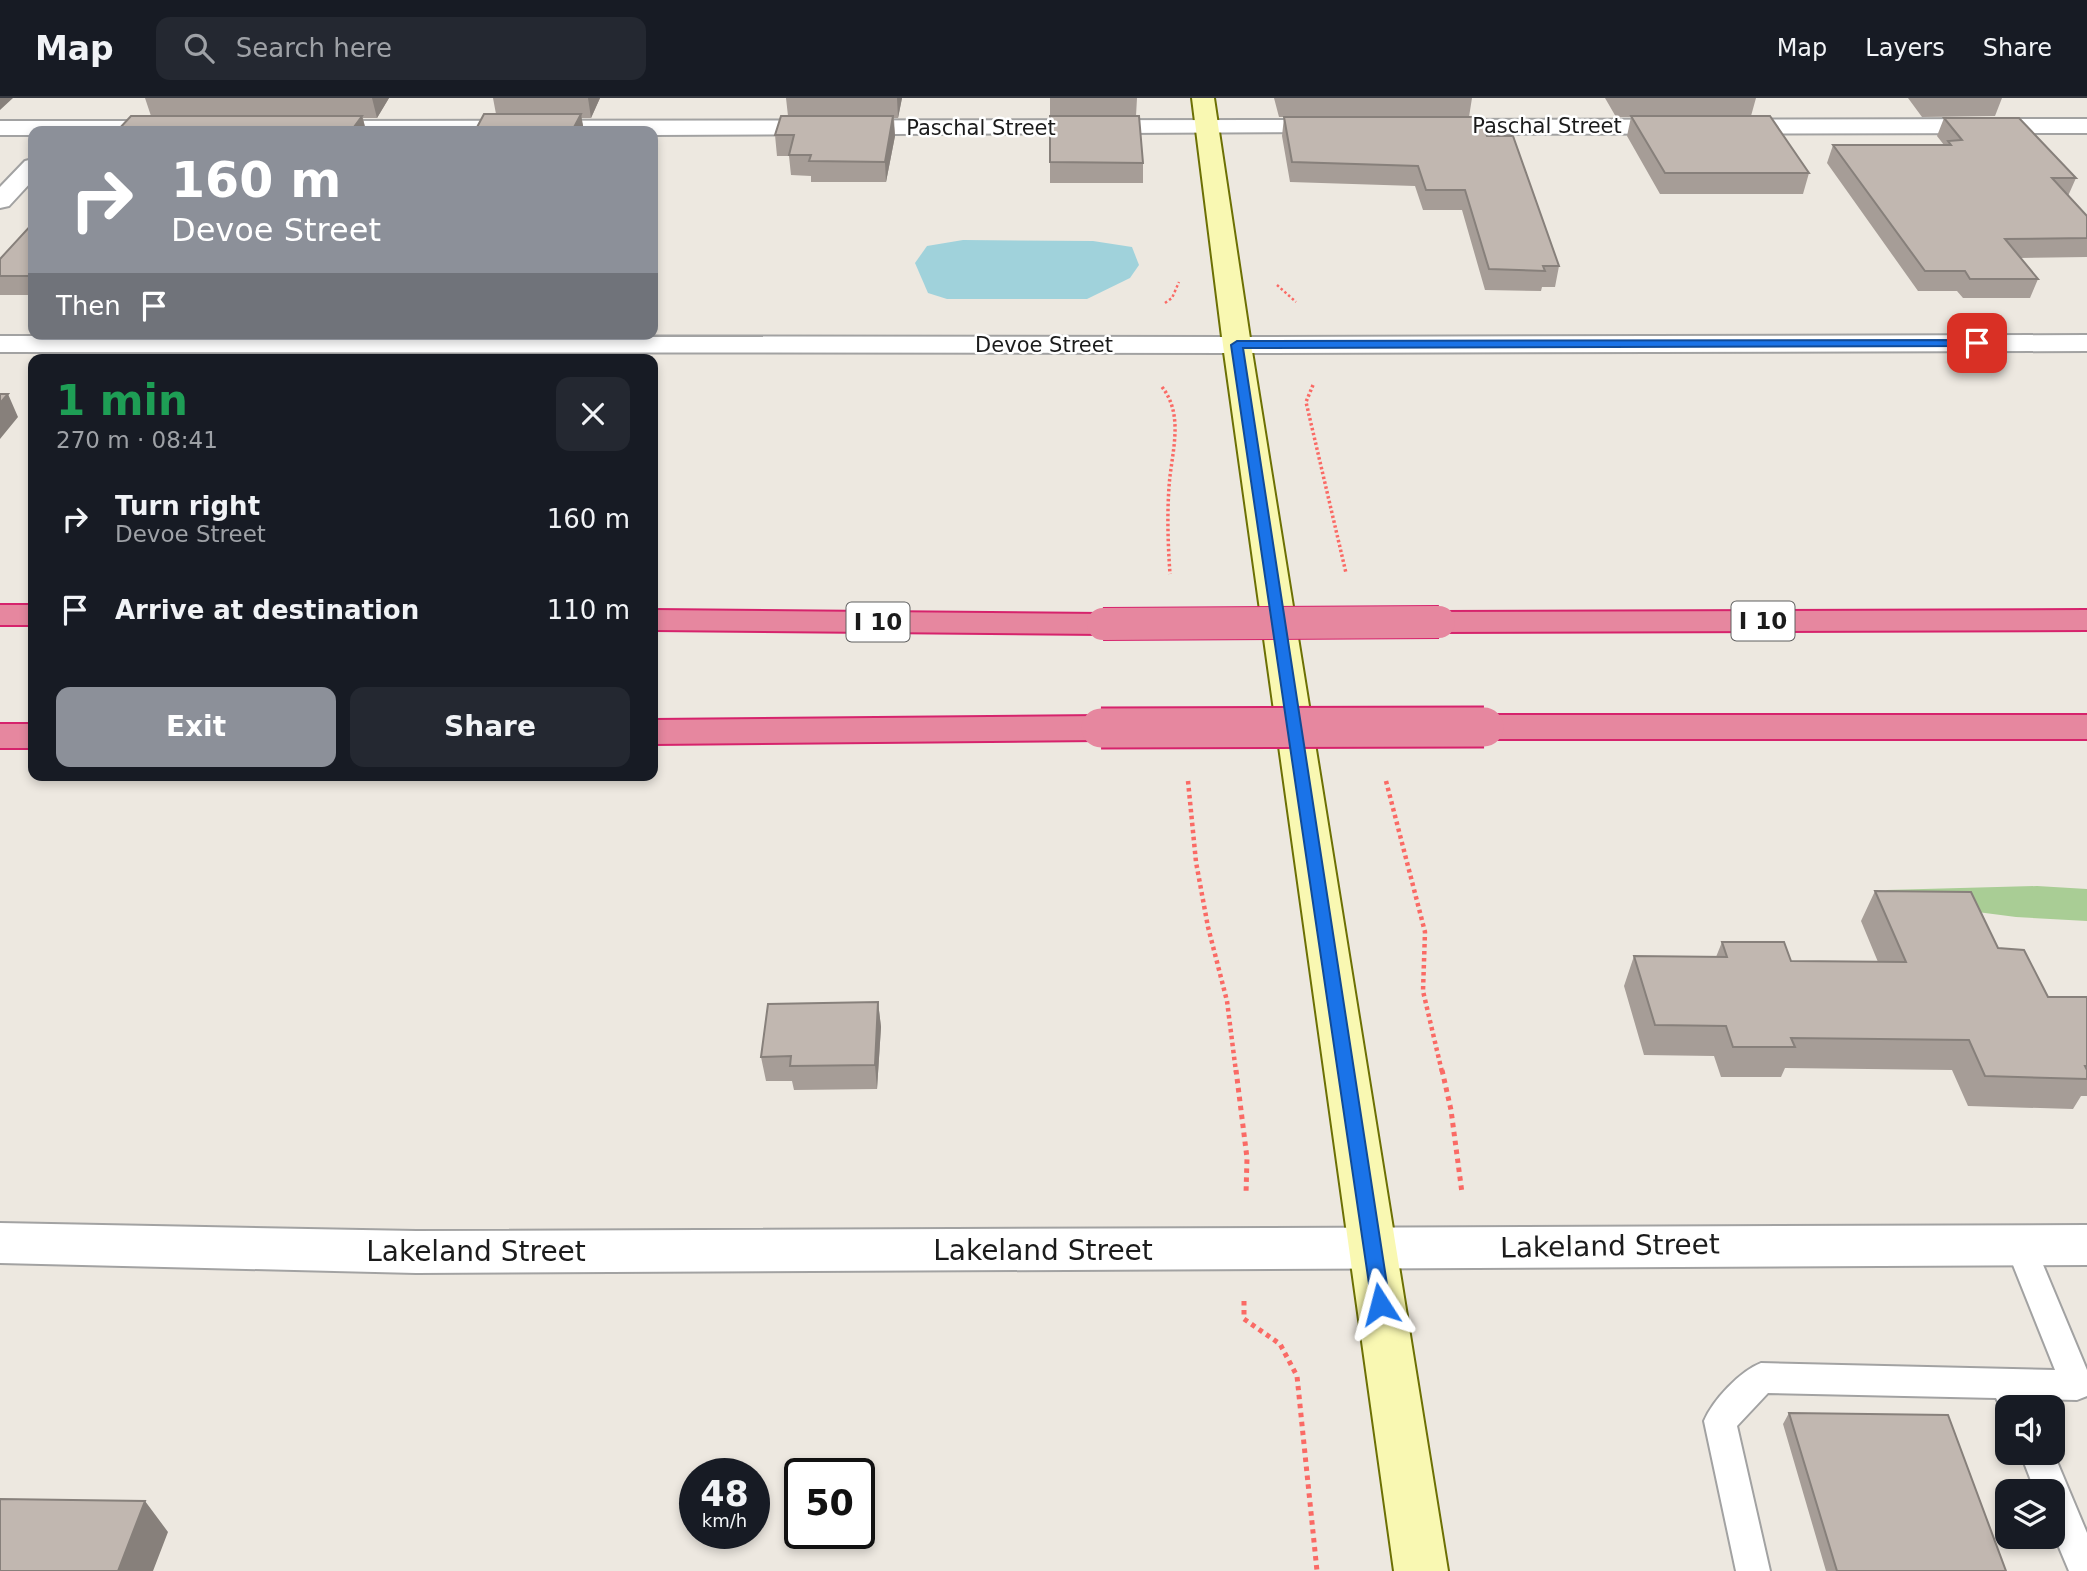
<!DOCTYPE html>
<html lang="en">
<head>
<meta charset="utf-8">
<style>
	body { margin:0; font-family:"DejaVu Sans",sans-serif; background:#242831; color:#f1f3f6; height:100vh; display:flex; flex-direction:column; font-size:26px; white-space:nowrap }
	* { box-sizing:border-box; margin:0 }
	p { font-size:23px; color:#9ea1a6 }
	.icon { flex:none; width:38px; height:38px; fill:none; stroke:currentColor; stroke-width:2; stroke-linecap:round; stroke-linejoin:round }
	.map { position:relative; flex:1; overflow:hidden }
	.sheet { position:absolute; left:28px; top:256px; width:630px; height:427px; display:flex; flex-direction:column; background:#171b24; border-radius:14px; box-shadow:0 4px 10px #0003 }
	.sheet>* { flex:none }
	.hud { position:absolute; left:28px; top:28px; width:630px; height:214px; border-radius:14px; box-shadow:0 4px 10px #0003; background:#8c9099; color:#fff; overflow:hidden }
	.buttons { position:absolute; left:1995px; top:1297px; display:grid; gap:14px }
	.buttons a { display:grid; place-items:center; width:70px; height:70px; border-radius:14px; background:#171b24; box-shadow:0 4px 10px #0003; font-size:35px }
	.speed { position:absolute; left:679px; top:1360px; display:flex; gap:14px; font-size:35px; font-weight:700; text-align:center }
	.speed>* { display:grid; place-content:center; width:91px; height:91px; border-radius:50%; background:#171b24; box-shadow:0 4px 10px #0003; line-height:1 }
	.speed small { font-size:18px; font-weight:400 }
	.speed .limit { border:4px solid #111; border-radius:10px; background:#fff; color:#111 }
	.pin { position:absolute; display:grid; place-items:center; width:60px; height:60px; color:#fff; margin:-30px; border-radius:14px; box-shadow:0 4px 10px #0006 }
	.me { position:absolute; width:77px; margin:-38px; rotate:351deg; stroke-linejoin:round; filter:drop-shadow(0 0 5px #0008) }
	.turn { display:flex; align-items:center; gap:24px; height:147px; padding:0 28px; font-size:32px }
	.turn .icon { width:91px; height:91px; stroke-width:2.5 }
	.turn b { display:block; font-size:49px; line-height:60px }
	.then { display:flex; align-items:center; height:66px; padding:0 28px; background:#0003; gap:14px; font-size:26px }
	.round { display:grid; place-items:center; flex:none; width:74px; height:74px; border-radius:14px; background:#242831 }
	.summary { display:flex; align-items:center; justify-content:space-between; height:119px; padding:0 28px }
	h1 { font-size:42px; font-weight:700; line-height:52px; color:#1e9e55 }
	.action { display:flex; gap:14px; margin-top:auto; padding:14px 28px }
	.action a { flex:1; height:80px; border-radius:14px; background:#8c9099; color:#fff; font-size:28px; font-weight:700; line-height:80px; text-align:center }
	.action a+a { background:#242831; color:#f1f3f6 }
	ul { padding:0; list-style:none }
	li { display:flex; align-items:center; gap:21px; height:91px; padding:0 28px }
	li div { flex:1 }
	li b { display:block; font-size:26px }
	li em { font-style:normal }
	header { display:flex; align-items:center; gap:42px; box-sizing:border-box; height:98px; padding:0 35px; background:#171b24; border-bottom:2px solid #363941 }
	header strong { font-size:33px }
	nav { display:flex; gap:38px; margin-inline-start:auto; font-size:24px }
	.search { width:490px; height:63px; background:#242831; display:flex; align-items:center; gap:18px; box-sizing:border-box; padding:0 24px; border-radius:14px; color:#9ea1a6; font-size:26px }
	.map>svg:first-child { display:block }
	.forest { fill:#a9cd95 }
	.water { fill:#a0d2db }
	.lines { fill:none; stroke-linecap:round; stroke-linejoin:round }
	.service-casing { stroke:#a2a2a2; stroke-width:4 }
	.minor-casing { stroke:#a2a2a2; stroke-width:4 }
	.tertiary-casing { stroke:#a2a2a2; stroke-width:4 }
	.secondary-casing { stroke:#6c7004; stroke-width:4 }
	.motorway-casing { stroke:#d6236c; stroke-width:4 }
	.path-far3 { stroke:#fa6a65; stroke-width:2.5; stroke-dasharray:2.5 2.5; stroke-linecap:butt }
	.path-far2 { stroke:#fa6a65; stroke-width:3.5; stroke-dasharray:2.5 2.5; stroke-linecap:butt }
	.path-far1 { stroke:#fa6a65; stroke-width:4.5; stroke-dasharray:3.5 3.5; stroke-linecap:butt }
	.path { stroke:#fa6a65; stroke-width:5; stroke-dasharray:4.5 4.5; stroke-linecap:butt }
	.service { fill:#fff; fill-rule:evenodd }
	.minor { fill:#fff; fill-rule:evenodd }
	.tertiary { fill:#fff; fill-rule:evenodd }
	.secondary { fill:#f9f8b2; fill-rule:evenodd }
	.motorway { fill:#e6879f; fill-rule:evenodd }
	.motorway-bridge-far1-casing { stroke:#d6236c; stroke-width:34; stroke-linecap:butt }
	.motorway-bridge-casing { stroke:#d6236c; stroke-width:43; stroke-linecap:butt }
	.motorway-bridge-far1 { stroke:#e6879f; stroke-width:32 }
	.motorway-bridge { stroke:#e6879f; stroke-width:39 }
	.wall { fill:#a69d97 }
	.shaded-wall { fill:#87807b }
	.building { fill:#c1b7b0; stroke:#87807b; stroke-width:2 }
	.route { fill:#1a73e8; stroke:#114b97; stroke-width:2 }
	.labels { text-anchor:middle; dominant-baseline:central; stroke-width:5; stroke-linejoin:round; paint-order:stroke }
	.far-street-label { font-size:21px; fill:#1b1b1b; stroke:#fff }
	.shield { fill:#fff; stroke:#5f5f5f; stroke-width:2 }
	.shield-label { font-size:23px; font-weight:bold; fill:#1b1b1b }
	.near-street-label { font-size:28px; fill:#1b1b1b; stroke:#fff }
</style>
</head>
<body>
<header>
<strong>Map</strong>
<div class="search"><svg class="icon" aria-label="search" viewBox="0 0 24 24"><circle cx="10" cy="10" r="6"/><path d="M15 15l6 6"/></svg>Search here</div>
<nav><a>Map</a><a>Layers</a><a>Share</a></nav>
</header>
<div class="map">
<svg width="2087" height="1473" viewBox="0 0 2087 1473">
	<rect width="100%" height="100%" fill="#ede8e0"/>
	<path class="forest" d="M2037 788 2087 791V823L2016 819 1877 801 1887 792Z"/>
	<path class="water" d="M963 142 1093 143 1132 149 1139 167 1130 180 1087 201H947L928 195 915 165 927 148Z"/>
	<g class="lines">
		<defs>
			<path id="service" d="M2020 1134 2031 1138 2087 1272V1298L2077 1302 2029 1301 2032 1309H2007V1321L1996 1300 1768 1295 1737 1328 1770 1473H1736L1704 1323C1713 1302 1740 1273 1761 1265L2055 1272 2005 1147 2009 1138Z
				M2020 1354H2053L2087 1435V1473H2069L2053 1435V1393H2035Z"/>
			<path id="minor" d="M2087 21V35L1431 36 1423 34 1420 29 1423 24 1431 22Z
				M1336 22 1344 24 1347 29 1344 34 653 37V33H306L304 30 307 25 315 23Z
				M0 23H174L182 25 185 30 183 33H33V37H0Z
				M33 61V82L9 108 0 110V89L25 63Z
				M2087 237V253L1237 255 1227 253 1223 247 1227 241 1237 239Z
				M0 1125 416 1133 2087 1127V1167L416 1175 0 1165Z"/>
			<path id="tertiary" d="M0 238 1237 239 1247 241 1251 247 1247 253 1237 255 0 254Z"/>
			<path id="secondary" d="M1192 0H1214L1251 247 1448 1473H1394L1223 247Z"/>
			<path id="motorway" d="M0 507H33V527H0Z
				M653 512 1103 516 1115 519 1120 526 1115 533 1103 536 653 532Z
				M2087 512V532L1439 534 1427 531 1422 524 1427 517 1439 514Z
				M1484 617H2087V641H1484L1471 637 1466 629 1471 621Z
				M1101 618 1114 622 1119 630 1114 638 1101 642 653 646V622Z
				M0 626H33V650H0Z"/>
		</defs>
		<use href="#service" class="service-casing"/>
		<use href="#minor" class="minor-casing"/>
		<use href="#tertiary" class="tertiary-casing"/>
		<use href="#secondary" class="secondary-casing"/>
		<use href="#motorway" class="motorway-casing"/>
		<path class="path-far3" d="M1277 187 1296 204
			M1165 205 1172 200 1179 184"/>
		<path class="path-far2" d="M1313 287 1306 304 1346 475
			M1162 289C1185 318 1171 356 1169 389 1167 418 1168 447 1170 476"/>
		<path class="path-far1" d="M1188 683 1196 764 1208 829 1227 903 1236 974
			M1386 683 1425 834 1423 893 1442 974"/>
		<path class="path" d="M1236 972 1247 1060 1246 1096
			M1442 972 1451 1012 1462 1095
			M1244 1203V1221L1280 1246 1297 1278 1317 1473"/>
		<use href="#service" class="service"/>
		<use href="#minor" class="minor"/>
		<use href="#tertiary" class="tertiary"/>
		<use href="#secondary" class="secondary"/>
		<use href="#motorway" class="motorway"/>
		<defs>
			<path id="motorway-bridge-far1" d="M1103 526 1439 524"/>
			<path id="motorway-bridge" d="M1101 630 1484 629"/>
		</defs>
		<use href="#motorway-bridge-far1" class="motorway-bridge-far1-casing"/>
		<use href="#motorway-bridge" class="motorway-bridge-casing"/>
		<use href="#motorway-bridge-far1" class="motorway-bridge-far1"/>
		<use href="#motorway-bridge" class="motorway-bridge"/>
	</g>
	<path class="wall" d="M145 0H389L377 20H363L366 33 151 18Z
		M493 0H600L591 20H581L584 33H475L496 16Z
		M786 0H902L898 20H894L895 38 886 84H811V78L791 77 789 58H777L775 37 788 18Z
		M1050 0H1137L1136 18 1143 65V85H1050Z
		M1274 0H1472L1469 19 1487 38 1559 168 1555 189H1542L1541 193 1485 192 1462 112H1423L1415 88 1290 84 1282 38 1284 19H1279Z
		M1605 0H1756L1751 18 1809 75 1803 96H1660L1627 38 1631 19H1616Z
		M1908 0H2002L1995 18 1922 19Z
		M1944 20 2076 80 2068 98 2087 118V159L2020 160 2038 181 2030 200H1963L1957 193H1918L1827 65 1833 47H1944L1937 38Z
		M33 125V197H0V161Z
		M1875 793 1998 850 2048 899H2087V998H2081L2073 1011 1968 1008 1952 972 1785 970 1781 979H1721L1714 958 1644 957 1624 888 1634 858 1716 859 1722 844 1791 863 1878 864 1861 823Z
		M878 904 881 929 877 991 794 992 792 983H766L761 959Z
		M1789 1315 2006 1473H1826L1783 1326Z"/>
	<path class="shaded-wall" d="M0 0H13L0 12Z
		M372 0H389L377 20Z
		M588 0H600L591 20Z
		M897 0H902L898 20Z
		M581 16 584 33H572Z
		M362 18 366 33H351Z
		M893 18 895 38 886 84 885 64Z
		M8 296 18 319 0 341V305Z
		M878 904 881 929 877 991 875 967Z
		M145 1403 168 1434 153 1473H118Z"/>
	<path class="building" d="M484 16H581L572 33H475Z
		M131 18H362L351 33H117Z
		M781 18H893L885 64 809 63 811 57H789L794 37H775Z
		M1050 18H1139L1143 65 1050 64Z
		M1631 18H1770L1809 75H1665Z
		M1284 19H1479L1487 38H1513L1559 168H1543L1545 173 1489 171 1465 92H1426L1418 68 1292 64Z
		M1944 20H2019L2076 80H2052L2087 118V140L2005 141 2038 181H1970L1965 173H1925L1833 47H1951L1948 43 1962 42Z
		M33 125V178H0V161Z
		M0 296H8L0 305Z
		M1875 793 1971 794 1998 850 2024 852 2048 899H2087V968H2085L2087 972V981L1985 978 1969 942 1791 940 1795 949H1733L1726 928 1655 927 1634 858 1727 859 1722 844H1784L1791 863 1906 864Z
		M878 904 875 967 790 968 791 958 761 959 768 906Z
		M1789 1315 1948 1317 2006 1473H1837Z
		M0 1401 145 1403 118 1473H0Z"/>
	<path class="route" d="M1977 242 1982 245 1981 248 1243 250 1390 1206 1387 1213 1380 1215 1373 1213 1231 247 1237 243Z"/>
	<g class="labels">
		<g class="far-street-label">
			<text x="1547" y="28">Paschal Street</text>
			<text x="981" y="30">Paschal Street</text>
			<text x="1044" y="247">Devoe Street</text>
		</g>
		<g class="shield">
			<rect x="1731.5" y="503.5" width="63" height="39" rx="5"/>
			<rect x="846.5" y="504.5" width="63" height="39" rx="5"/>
		</g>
		<g class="shield-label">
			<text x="1763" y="523">I 10</text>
			<text x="878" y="524">I 10</text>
		</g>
		<g class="near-street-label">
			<text transform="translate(1610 1148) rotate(-1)">Lakeland Street</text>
			<text x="1043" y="1152">Lakeland Street</text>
			<text x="476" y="1153">Lakeland Street</text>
		</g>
	</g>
</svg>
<div class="buttons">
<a><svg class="icon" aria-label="sound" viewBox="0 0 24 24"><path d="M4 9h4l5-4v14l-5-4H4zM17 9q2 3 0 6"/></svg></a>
<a><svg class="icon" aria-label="layers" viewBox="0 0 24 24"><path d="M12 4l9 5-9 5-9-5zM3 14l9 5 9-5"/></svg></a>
</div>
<div class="speed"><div>48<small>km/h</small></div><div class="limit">50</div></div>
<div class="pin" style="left:1977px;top:245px;background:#d93025"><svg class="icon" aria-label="arrive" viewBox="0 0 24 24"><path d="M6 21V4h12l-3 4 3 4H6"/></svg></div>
<svg class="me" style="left:1380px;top:1206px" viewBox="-20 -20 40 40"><path d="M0-17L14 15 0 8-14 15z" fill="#1a73e8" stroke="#fff" stroke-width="4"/></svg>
<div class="hud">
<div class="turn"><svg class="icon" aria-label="right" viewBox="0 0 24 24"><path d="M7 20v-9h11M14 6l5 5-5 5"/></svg><div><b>160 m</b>Devoe Street</div></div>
<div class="then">Then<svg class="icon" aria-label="arrive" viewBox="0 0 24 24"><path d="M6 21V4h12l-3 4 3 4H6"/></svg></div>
</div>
<section class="sheet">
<div class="summary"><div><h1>1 min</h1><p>270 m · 08:41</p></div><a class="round"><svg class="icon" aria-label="close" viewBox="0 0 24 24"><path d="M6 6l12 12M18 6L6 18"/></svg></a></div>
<ul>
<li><svg class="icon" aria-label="right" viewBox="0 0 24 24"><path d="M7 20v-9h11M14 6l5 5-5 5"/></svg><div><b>Turn right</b><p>Devoe Street</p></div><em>160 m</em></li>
<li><svg class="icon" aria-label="arrive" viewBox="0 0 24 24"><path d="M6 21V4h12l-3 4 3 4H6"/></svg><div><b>Arrive at destination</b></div><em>110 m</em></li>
</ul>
<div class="action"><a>Exit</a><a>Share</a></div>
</section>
</div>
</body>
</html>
